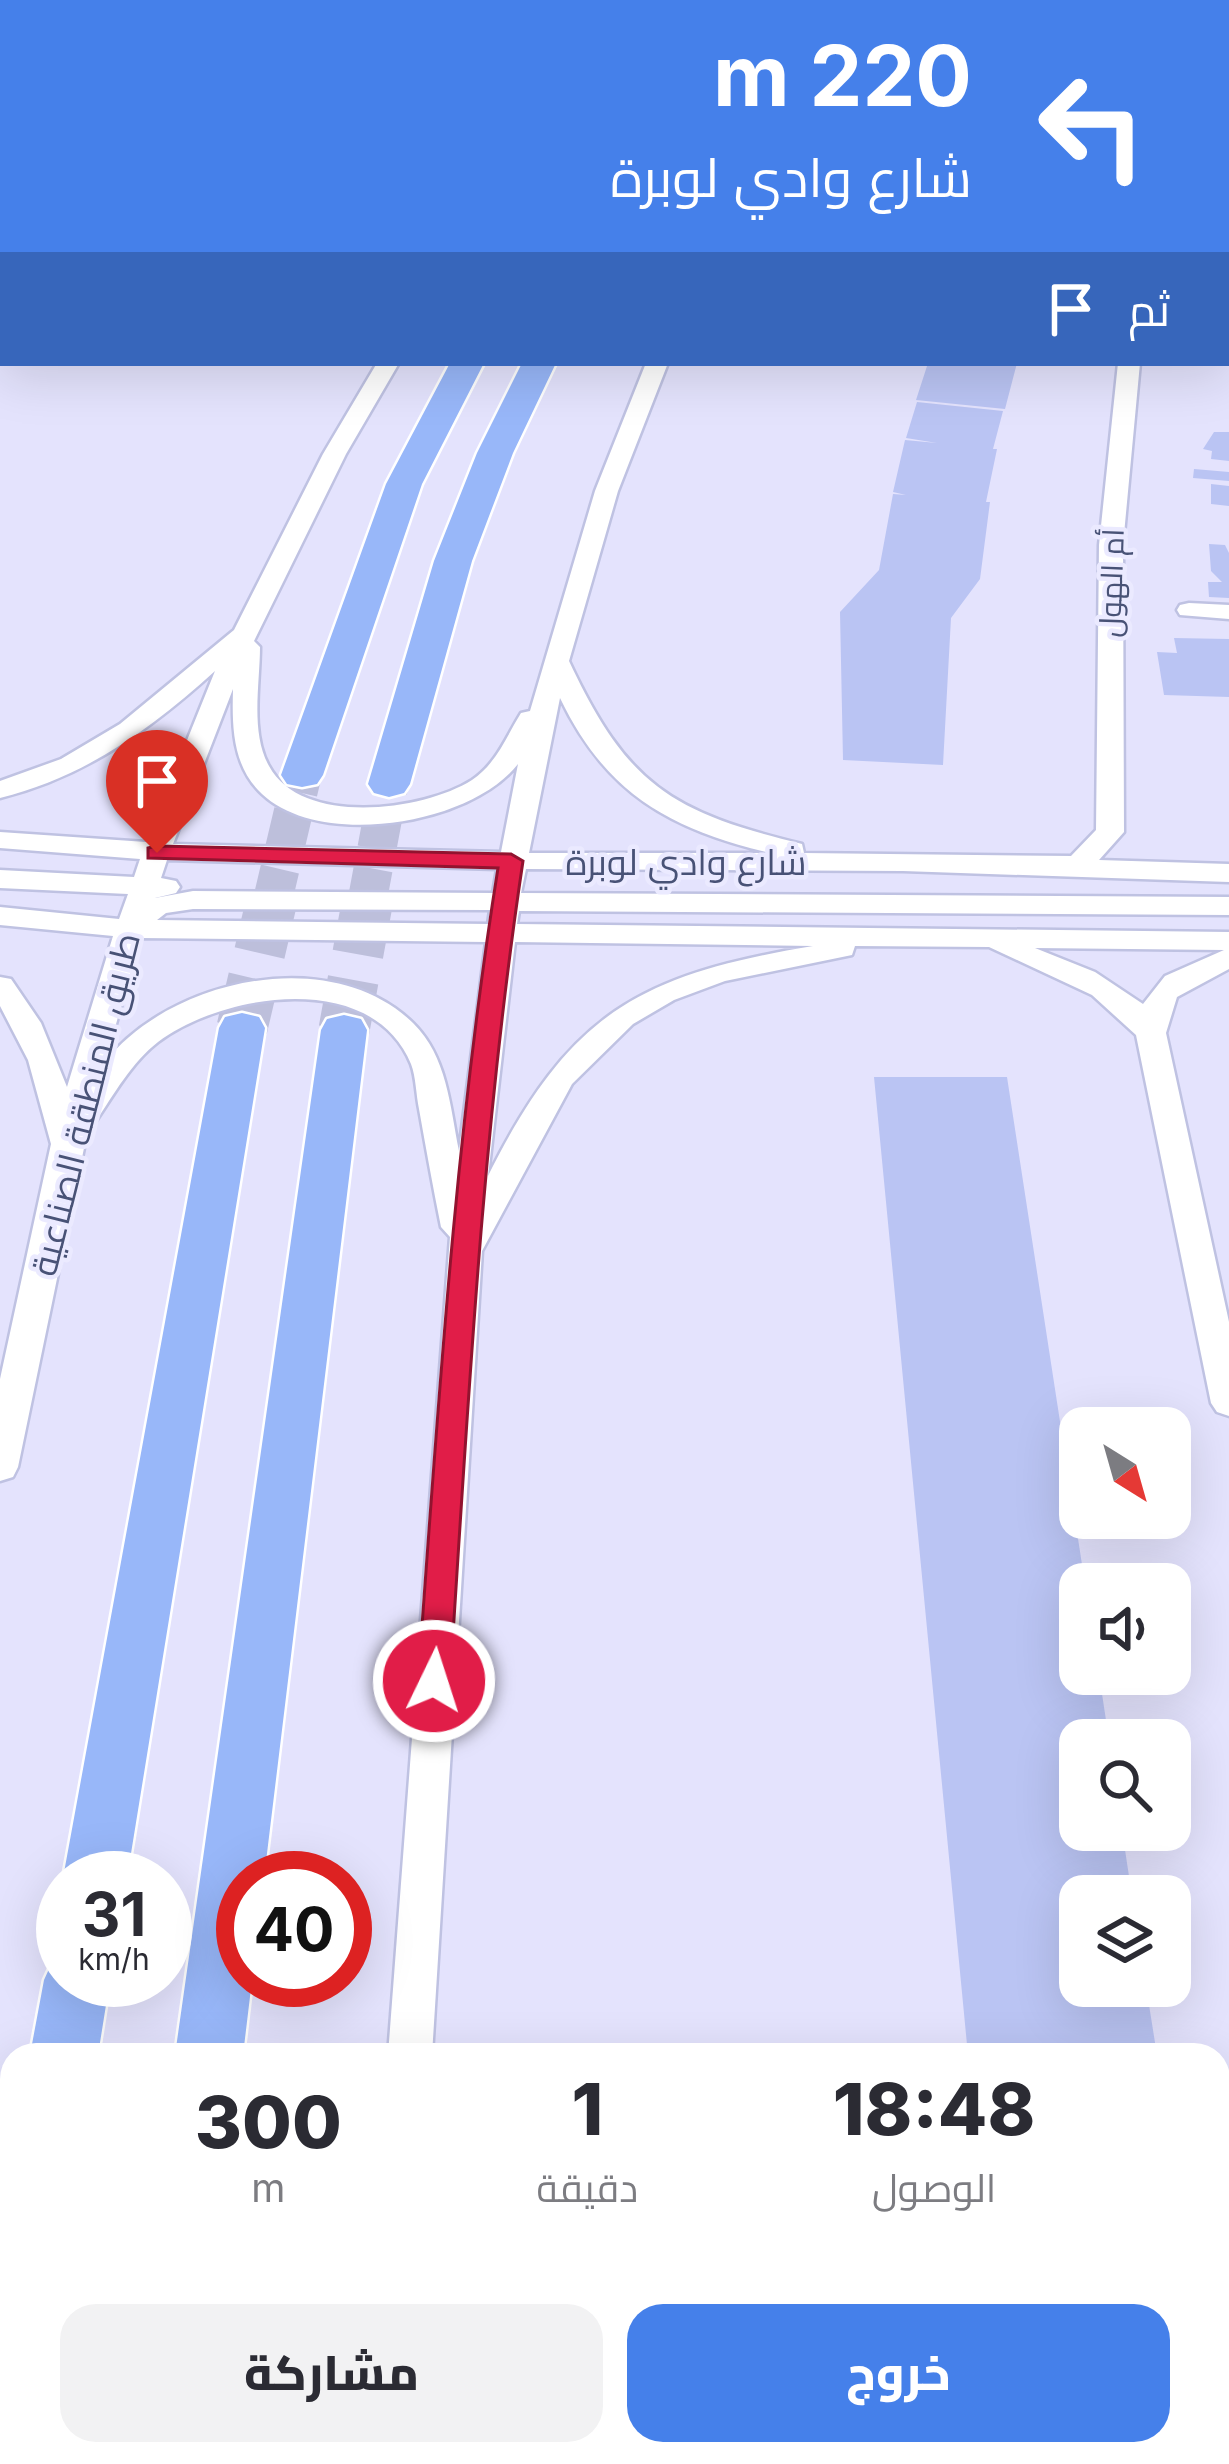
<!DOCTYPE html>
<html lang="ar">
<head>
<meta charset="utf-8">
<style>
	body { margin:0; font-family:Inter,Cairo,sans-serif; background:#f2f2f3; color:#2b2b33; direction:rtl; height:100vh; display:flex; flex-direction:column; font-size:45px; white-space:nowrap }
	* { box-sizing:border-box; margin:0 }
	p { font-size:39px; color:#7c7c81 }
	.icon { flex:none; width:66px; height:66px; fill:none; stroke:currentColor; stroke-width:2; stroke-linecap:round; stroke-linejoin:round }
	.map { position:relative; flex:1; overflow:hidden; direction:ltr }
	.panel { position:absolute; left:0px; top:2043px; width:1230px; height:423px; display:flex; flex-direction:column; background:#fff; border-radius:36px 36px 0 0; box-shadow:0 12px 48px #0002; direction:rtl }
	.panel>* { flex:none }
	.top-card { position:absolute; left:0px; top:0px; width:1230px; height:366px; box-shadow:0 12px 48px #0002; direction:rtl; background:#4580ea; color:#fff; overflow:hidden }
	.needle { width:78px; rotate:143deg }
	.fabs { position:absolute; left:1059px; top:1407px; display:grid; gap:24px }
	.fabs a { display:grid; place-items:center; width:132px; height:132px; border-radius:24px; background:#fff; box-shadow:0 12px 48px #0002; font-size:60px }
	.speed { position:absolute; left:36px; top:1851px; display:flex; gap:24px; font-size:60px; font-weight:700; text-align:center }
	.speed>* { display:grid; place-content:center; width:156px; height:156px; border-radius:50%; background:#fff; box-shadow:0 12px 48px #0002; line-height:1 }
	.speed small { font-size:30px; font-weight:400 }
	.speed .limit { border:18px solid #d22; background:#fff; color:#111 }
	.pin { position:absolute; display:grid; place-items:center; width:102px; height:102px; color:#fff; margin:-123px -51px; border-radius:50% 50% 50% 0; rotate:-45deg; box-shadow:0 0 12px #0007 }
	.pin .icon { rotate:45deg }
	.me { position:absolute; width:132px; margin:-66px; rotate:4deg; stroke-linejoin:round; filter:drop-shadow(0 0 9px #0008) }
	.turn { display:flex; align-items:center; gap:42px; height:252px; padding:0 60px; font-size:54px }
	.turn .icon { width:156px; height:156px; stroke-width:2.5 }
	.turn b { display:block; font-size:84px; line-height:102px }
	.then { display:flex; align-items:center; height:114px; padding:0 60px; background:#0003; gap:24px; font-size:45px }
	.eta { display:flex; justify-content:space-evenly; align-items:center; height:204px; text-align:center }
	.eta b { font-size:72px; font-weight:800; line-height:84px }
	.button { display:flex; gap:24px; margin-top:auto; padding:24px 60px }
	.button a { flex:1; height:138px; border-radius:36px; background:#4580ea; color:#fff; font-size:48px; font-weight:800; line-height:138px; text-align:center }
	.button a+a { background:#f2f2f3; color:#2b2b33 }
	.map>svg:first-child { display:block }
	.building { fill:#bac4f3 }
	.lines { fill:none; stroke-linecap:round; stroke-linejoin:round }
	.highway-tunnel-far1 { stroke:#bdbfdb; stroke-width:39; stroke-dasharray:39 20; stroke-linecap:butt }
	.highway-tunnel { stroke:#bdbfdb; stroke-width:51; stroke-dasharray:51 26; stroke-linecap:butt }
	.minor-casing { stroke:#bfc2e2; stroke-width:5 }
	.highway-casing { stroke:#fff; stroke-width:5 }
	.minor { fill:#fff; fill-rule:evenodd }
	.highway { fill:#98b7f9; fill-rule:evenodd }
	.route { fill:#e11d48; stroke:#92132f; stroke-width:3 }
	.labels { text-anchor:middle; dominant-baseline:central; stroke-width:9; stroke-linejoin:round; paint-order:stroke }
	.far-street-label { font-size:30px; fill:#485276; stroke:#ebeaff }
	.street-label { font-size:36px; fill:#485276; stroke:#ebeaff }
</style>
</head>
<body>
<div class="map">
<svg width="1229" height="2464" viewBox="0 0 1229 2464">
	<rect width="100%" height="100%" fill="#e4e3fd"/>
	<path class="building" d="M928 363H1017L1005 409 916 400Z
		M917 402 1003 411 993 449H997L986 502H990L980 579 951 618 943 765 843 760 840 612 879 570 893 494 906 495 893 492 905 440 937 443 906 438Z
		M1214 432H1229V461L1211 459 1212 451 1203 449Z
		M1194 469 1229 472V481L1193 478Z
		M1211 484 1229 486V506L1211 504Z
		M1209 544 1225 545 1229 553V598L1209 597 1208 582H1222L1211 571Z
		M1174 638 1229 639V697L1164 695 1157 652 1177 653Z
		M874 1077H1007L1085 1584H1080V1674H1099L1109 1740H1080V1830H1122L1132 1896H1080V1986H1146L1157 2055H968Z
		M1006 2454H1218L1219 2464H1007Z"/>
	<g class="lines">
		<path class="highway-tunnel-far1" d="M271 907 302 775
			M366 907 389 784"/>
		<path class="highway-tunnel" d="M242 1028 271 904
			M344 1030 367 904"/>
		<defs>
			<path id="minor" d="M377 363H399L346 454 254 641 260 647C260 683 250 733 269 766 302 827 423 811 472 780 497 763 506 737 521 713L530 711 595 491 646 363H668L618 491 569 661C627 785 671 812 802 844L804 853 1071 856 1096 830 1099 545 1118 363H1140L1123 545 1124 832 1099 860 1229 864V882L903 871 526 869 521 893 1229 897V915L519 911 517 924 1229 932V969L1177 997 1166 1033 1229 1322V1416L1217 1412 1211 1403 1136 1035 1092 995 989 947 855 946 852 955 725 981 674 1000 633 1024 572 1084 482 1251 432 2055H388L450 1237 441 1227C433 1188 426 1148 419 1109 416 1095 416 1077 411 1064 372 969 223 993 158 1042 132 1062 114 1094 96 1121L89 1124 18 1467 13 1477 0 1481V1379L51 1144 28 1060 0 1006V977L11 979 41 1023 67 1087 113 936 0 925V907L119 919 128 894 0 888V870L134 877 140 859 0 848V832L146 842 215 671C151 729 85 777 0 798V781L61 759 120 724 234 630 323 454ZM233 689C232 726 232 766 262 794 320 849 471 825 518 764L501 852 173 844ZM560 698C606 794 670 829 770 853H529ZM167 860 497 869 493 893 193 891 155 898 176 893 180 887 176 881 161 878ZM193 909 490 910 488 924 157 920 166 913ZM141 938 486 942 459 1151C450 1106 447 1056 413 1023 331 943 170 979 105 1062ZM515 942 813 946C638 975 569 1014 488 1176ZM1035 948 1224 950 1165 976 1143 1004 1095 972Z
				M1189 603 1229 605V619L1180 615 1177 610 1180 605Z
				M363 2454H438L441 2464H362Z"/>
			<path id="highway" d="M703 0H731L701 3Z
				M744 0H771L742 3Z
				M797 0H825L795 3Z
				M860 0H888L858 3Z
				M450 363H484L422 484 323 775 317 784 302 787 287 784 281 775 386 484Z
				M522 363H556L513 453 472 561 410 784 404 793 389 797 374 793 368 784 434 561 477 453Z
				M242 1013 259 1017 265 1028 127 1878H63L219 1028 225 1017Z
				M344 1015 361 1019 367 1030 264 1878H243V1980H252L243 2055H175L321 1030 327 1019Z
				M63 1955V1980H110L98 2055H30L44 1980 54 1958Z
				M12 2322V2454H27L0 2464V2327Z
				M118 2454H194L193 2464H117Z"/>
		</defs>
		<use href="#minor" class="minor-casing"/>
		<use href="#highway" class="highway-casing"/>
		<use href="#minor" class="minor"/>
		<use href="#highway" class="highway"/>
	</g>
	<path class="route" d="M157 846 511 854 523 861C482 1133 468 1407 450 1681L445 1690 434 1694 422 1690 418 1681C438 1409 455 1137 498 868L148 858V848Z"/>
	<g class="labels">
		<g class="far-street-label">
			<text transform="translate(1111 583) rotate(-88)">أم الهول</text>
		</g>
		<g class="street-label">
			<text x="686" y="862">شارع وادي لوبرة</text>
			<text transform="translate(85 1104) rotate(-76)">طريق المنطقة الصناعية</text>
		</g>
	</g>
</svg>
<div class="fabs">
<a><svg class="needle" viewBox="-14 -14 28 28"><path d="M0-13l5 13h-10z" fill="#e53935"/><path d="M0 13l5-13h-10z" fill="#7c7c81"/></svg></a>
<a><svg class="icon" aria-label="sound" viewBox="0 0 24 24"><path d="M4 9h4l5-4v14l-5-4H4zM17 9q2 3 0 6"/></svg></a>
<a><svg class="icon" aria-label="search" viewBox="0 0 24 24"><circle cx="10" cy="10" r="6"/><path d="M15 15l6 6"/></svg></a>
<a><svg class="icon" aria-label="layers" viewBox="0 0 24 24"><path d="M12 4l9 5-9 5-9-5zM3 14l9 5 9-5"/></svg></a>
</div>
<div class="speed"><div>31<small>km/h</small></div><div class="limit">40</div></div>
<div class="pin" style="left:157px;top:853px;background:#d93025"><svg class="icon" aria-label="arrive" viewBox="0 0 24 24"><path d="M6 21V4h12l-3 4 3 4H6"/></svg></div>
<svg class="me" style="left:434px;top:1681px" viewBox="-20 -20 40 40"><circle r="17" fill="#e11d48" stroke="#fff" stroke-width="3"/><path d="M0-11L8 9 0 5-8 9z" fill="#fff"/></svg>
<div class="top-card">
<div class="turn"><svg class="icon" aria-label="left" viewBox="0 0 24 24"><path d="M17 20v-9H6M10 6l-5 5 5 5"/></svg><div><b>220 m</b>شارع وادي لوبرة</div></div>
<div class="then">ثم<svg class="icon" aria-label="arrive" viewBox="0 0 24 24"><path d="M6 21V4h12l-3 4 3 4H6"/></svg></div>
</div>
<section class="panel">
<div class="eta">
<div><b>18:48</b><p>الوصول</p></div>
<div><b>1</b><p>دقيقة</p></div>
<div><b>300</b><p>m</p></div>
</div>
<div class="button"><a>خروج</a><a>مشاركة</a></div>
</section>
</div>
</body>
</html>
